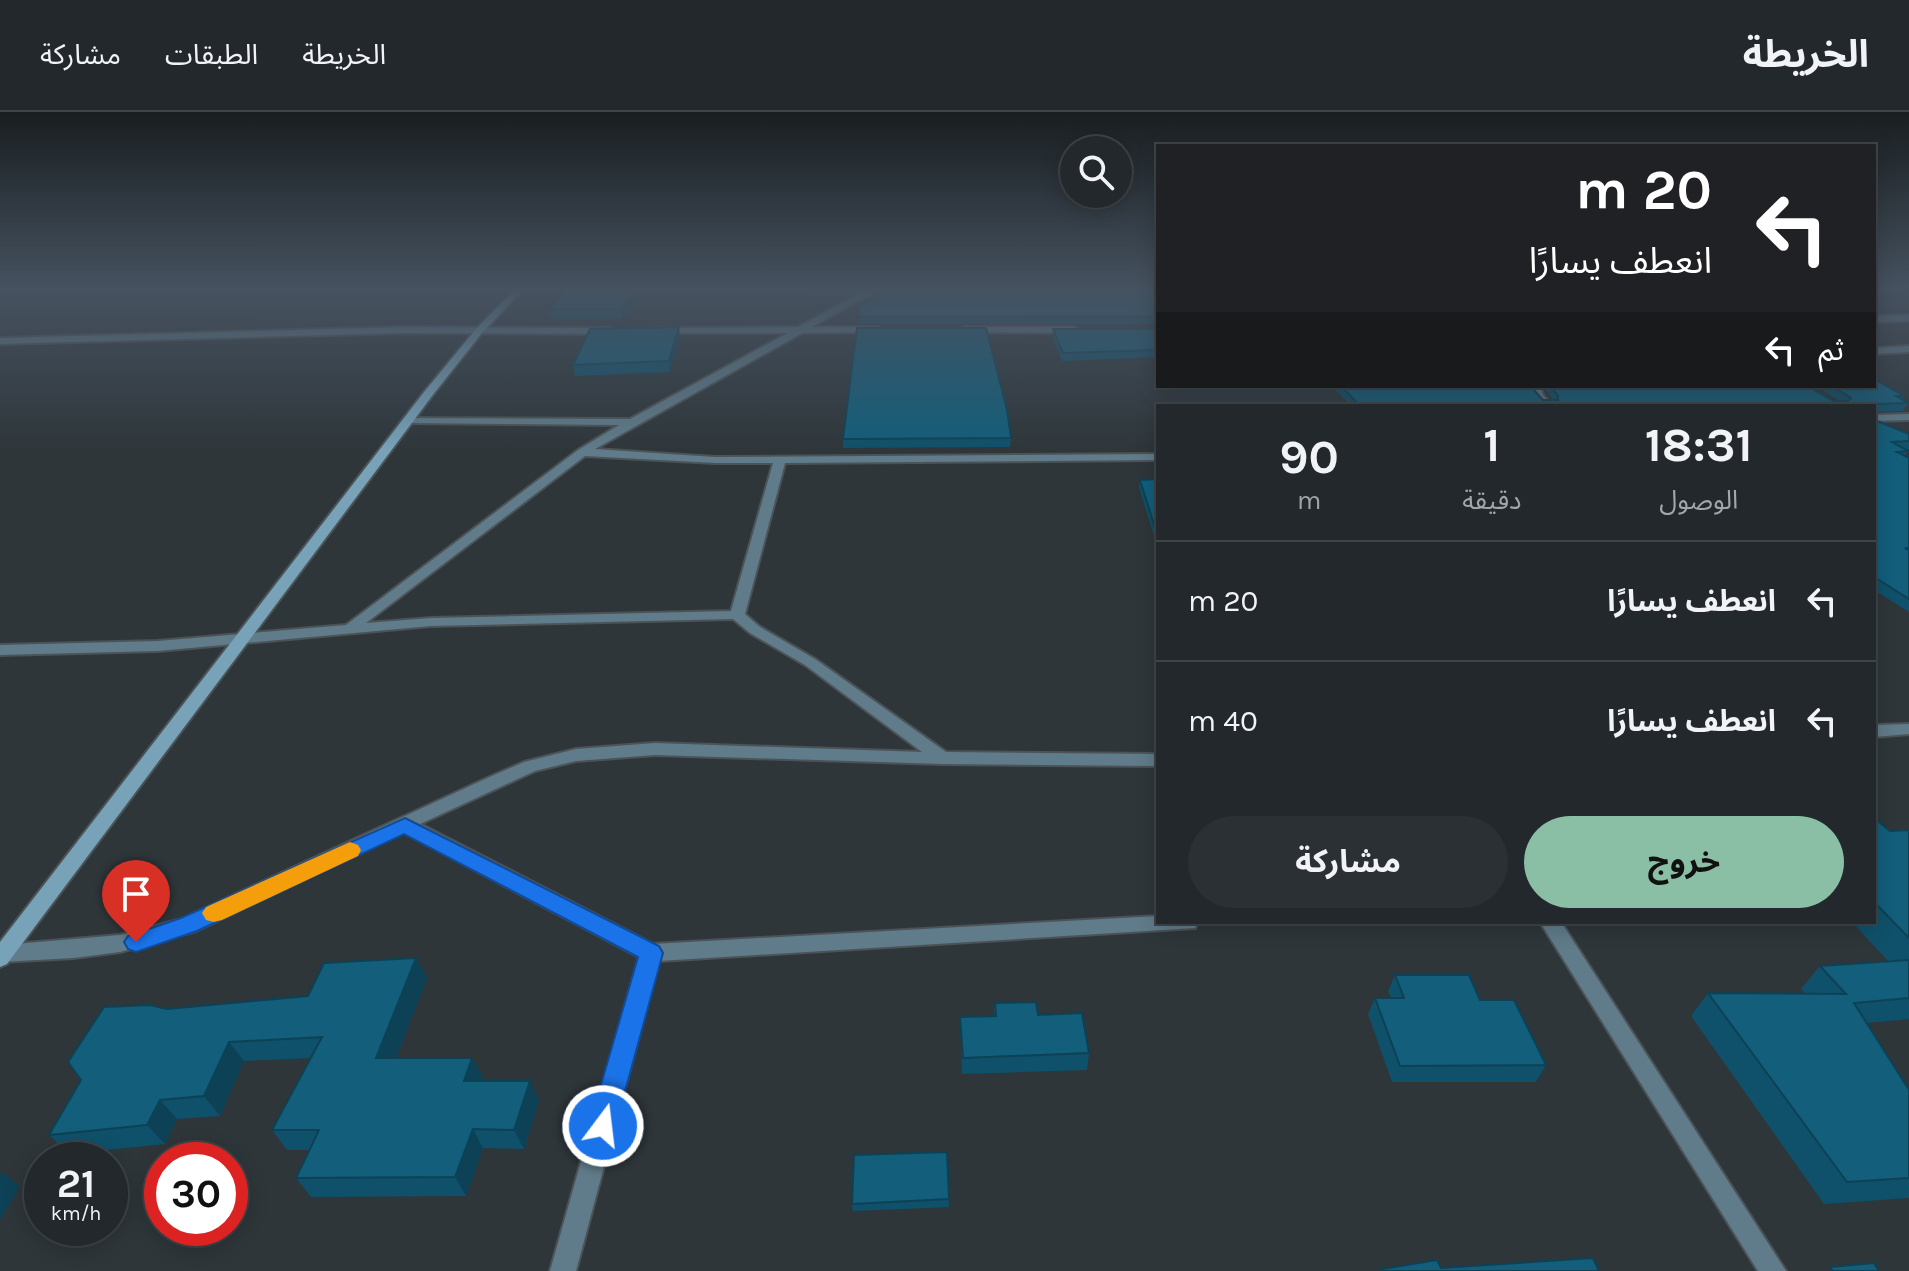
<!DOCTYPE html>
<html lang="ar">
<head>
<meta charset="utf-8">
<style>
	body { margin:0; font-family:Karla,"Noto Sans Arabic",sans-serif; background:#2a3034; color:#f1f3f6; direction:rtl; height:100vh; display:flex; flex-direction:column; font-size:30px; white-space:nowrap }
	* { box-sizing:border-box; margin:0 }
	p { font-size:26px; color:#a2a6a9 }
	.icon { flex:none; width:44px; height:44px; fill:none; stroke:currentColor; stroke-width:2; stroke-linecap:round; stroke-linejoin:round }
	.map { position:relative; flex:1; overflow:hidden; direction:ltr }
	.side { position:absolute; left:1156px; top:292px; width:720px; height:520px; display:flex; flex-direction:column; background:#22282c; border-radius:0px; box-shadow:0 4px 20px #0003,0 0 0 2px #3f4448; direction:rtl }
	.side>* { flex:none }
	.guide { position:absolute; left:1156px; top:32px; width:720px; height:244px; border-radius:0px; box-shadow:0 4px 20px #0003,0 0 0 2px #3f4448; direction:rtl; background:#202124; color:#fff; overflow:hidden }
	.controls { position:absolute; left:1060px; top:24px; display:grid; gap:16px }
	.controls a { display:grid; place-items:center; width:72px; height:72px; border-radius:50%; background:#22282c; box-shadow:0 4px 20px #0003,0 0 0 2px #3f4448; font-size:40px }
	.speed { position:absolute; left:24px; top:1030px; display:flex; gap:16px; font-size:40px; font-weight:700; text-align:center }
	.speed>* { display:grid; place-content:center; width:104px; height:104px; border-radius:50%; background:#22282c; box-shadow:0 4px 20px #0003,0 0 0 2px #3f4448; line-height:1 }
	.speed small { font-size:20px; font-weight:400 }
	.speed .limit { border:12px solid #d22; background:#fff; color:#111 }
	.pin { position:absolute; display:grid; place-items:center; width:68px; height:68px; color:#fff; margin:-82px -34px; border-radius:50% 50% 50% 0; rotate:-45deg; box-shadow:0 0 8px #0007 }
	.pin .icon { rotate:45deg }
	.me { position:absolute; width:88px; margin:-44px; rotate:15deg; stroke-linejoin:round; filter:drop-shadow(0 0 6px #0008) }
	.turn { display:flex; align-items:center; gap:28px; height:168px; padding:0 32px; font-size:36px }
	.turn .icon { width:104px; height:104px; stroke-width:2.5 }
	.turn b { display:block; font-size:56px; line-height:68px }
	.then { display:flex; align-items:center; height:76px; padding:0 32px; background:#0003; gap:16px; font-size:30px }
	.eta { display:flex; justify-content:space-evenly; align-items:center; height:136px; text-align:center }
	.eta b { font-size:48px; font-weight:700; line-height:56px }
	.primary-button { display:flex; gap:16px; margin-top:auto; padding:16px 32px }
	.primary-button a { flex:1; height:92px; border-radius:48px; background:#8abfa5; color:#111; font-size:32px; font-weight:700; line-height:92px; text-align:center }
	.primary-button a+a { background:#2a3034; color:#f1f3f6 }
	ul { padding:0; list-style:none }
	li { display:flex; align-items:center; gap:24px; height:120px; padding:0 32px; border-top:2px solid #3f4448 }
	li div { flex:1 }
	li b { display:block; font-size:30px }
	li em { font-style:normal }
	header { display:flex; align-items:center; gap:48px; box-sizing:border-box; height:112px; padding:0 40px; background:#22282c; border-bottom:2px solid #3f4448 }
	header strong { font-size:38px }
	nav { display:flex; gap:44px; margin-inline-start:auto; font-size:28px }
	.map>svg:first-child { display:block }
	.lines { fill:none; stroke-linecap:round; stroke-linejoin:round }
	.street-casing { stroke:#4b5357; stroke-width:4 }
	.secondary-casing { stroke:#4b5357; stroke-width:4 }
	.street { fill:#607b89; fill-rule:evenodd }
	.secondary { fill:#77a2b8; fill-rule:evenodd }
	.wall { fill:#0f516a }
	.shaded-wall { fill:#0d4256 }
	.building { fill:#125e7b; stroke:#0d4256; stroke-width:2 }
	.route { fill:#1a73e8; stroke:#114b97; stroke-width:2 }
	.slow { fill:#f59e0b }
</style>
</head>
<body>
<header>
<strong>الخريطة</strong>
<nav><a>الخريطة</a><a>الطبقات</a><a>مشاركة</a></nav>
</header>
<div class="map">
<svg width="1909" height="1159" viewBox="0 0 1909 1159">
	<rect width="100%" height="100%" fill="#2e363a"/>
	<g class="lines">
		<defs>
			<path id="street" d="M868 177H879L812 215H878L881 216V220L802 221 595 337 715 345 1158 342V348L785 351 745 502 760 515 815 547 946 640 1158 642V654L942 652 655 643 576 649 535 659 420 712 653 832 1158 804V810H1198L1195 816 659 849 576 1159H550L639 845 403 720 196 819 120 840 74 846 0 850V834L3 833 120 823 182 807 485 667 524 650 576 637 655 631 922 640 805 553 750 521 733 507 431 514 158 539 0 543V533L158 529 346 513 578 338 619 313 408 311 404 310V306L630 307 788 221H657L654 220V216L798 215ZM585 344 715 351H773L731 499 431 506 366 511Z
				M1909 203V209L1874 210V204Z
				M405 215 610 216 615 219 610 222 405 221 0 232V226Z
				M965 215H1074L1079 218 1074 221 962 220V216Z
				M1909 234V240L1874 242V236Z
				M1530 274H1540L1543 283 1553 294H1542L1533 284Z
				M1909 302V308L1874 309V303Z
				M1909 612V622L1874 625V613Z
				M1540 810H1561L1786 1159H1758Z"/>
			<path id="secondary" d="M515 177H524L482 221 432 284 7 852 0 855V830L424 280 476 217Z"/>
		</defs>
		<use href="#street" class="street-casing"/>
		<use href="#secondary" class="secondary-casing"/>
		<use href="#street" class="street"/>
		<use href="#secondary" class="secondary"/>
	</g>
	<path class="wall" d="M644 177 623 207 552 208 550 197Z
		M724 177H862L851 183H806L805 180H725Z
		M1158 177V212H859L858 205Z
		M1053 217H1158V245L1062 249 1052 224Z
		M680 225 670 260 575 264 573 253Z
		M1332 274H1532L1533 277 1543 288H1553L1543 274H1807L1834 289H1840L1815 274H1874L1904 284 1902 288 1908 291 1903 299 1874 300V294H1351Z
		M1874 301 1877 309 1909 322V337L1905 338 1908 339 1905 344 1909 346V500L1874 478Z
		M1011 326 1010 335 843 336V327Z
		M1158 367V427H1155L1139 375 1140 368Z
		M1874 706 1890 719 1909 718V907L1866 911 1909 978V1086L1824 1092 1691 904 1708 881 1806 882 1801 877 1820 854 1889 850 1852 810H1874Z
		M416 846 427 866 396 946H472L483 965 481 969 539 988 524 1037 483 1036 466 1084 311 1085 296 1066 310 1038H287L272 1018 311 946 244 949 220 1004 177 1007 165 1032 69 1042 49 1023 167 897 308 884Z
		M1395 863 1480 888 1546 953 1536 970H1392L1368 902 1375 886H1391L1388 879Z
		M995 891 1038 903 1089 941 1087 958 962 962 960 905 994 904Z
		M947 1040 949 1095 853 1099 852 1092Z"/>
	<path class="shaded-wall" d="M635 177H644L623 207 621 197Z
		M851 177H862L851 183Z
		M679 215 680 225 670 260 669 249Z
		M416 846 427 866 388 966 376 946Z
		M229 930 244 949 220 1004 204 984Z
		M472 946 483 965 474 988 464 969Z
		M530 969 539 988 524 1037 514 1018Z
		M160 988 177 1007 165 1032 147 1013Z
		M473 1017 483 1036 466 1084 455 1065Z
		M2 1060 20 1075 0 1108V1063Z"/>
	<path class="building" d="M568 177H635L621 197H550Z
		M1158 177V205H858L859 195 887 179Z
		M679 215 669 249 573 253 590 217Z
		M857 216H986L1007 298 1011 326 843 327Z
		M1053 217H1158V238L1063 241Z
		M1874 267 1904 284H1896L1908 291 1878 292 1876 297H1874V294H1360L1341 274H1532L1533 277 1543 288H1558V284L1551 274H1807L1834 289H1848L1851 286 1832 274H1874Z
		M1874 301H1876L1877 309 1909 322V329L1892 330 1908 339 1897 340 1909 346V436H1905L1909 438V487L1874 465V456H1875L1874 455Z
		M1158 367V419H1156L1140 368Z
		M1874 706 1890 719 1909 718V826L1874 790Z
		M416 846 376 946H472L464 969H530L514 1018 473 1017 455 1065 296 1066 319 1018H272L322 925 229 930 204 984 160 988 147 1013 49 1023 81 968 68 950 104 895 150 893 167 897 308 884 324 851Z
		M1909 848V886L1854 891 1909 978V1066L1847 1070 1708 881 1846 882 1820 854Z
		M1395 863H1469L1480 888H1514L1546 953 1400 954 1375 886H1404Z
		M1036 890 1038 903 1082 901 1089 941 963 946 960 905 996 904 995 891Z
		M947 1040 949 1087 852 1092 854 1043Z
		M1593 1146 1599 1159H1383L1382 1157 1437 1148 1441 1156Z
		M1874 1151 1879 1159H1833L1830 1155Z"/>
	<linearGradient id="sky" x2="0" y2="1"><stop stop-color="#191e20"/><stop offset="0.52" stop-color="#465260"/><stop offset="1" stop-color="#465260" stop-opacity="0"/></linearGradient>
	<rect width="1909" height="340" fill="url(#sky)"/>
	<path class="route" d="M405 706 659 834 663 841 613 1023 603 1027 593 1023 589 1014 638 845 404 722 197 819 136 840 128 837 124 830 128 824 181 806Z"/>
	<path class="slow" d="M350 730 358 733 361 738 358 744 222 808 214 810 206 808 202 801 206 795Z"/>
</svg>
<div class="controls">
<a><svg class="icon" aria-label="search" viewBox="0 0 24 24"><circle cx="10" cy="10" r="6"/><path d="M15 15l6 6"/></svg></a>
</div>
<div class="speed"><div>21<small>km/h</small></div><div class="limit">30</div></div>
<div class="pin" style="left:136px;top:830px;background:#d93025"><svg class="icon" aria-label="arrive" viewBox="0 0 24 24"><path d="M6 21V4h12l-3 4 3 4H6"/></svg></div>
<svg class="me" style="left:603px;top:1014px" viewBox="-20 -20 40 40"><circle r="17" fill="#1a73e8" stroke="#fff" stroke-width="3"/><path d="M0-11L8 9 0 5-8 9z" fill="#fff"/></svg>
<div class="guide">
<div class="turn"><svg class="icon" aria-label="left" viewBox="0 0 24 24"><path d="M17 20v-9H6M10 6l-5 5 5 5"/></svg><div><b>20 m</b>انعطف يسارًا</div></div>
<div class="then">ثم<svg class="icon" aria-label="left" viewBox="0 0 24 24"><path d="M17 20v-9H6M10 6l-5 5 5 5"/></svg></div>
</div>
<section class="side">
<div class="eta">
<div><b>18:31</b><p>الوصول</p></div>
<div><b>1</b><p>دقيقة</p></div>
<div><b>90</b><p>m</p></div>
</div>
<ul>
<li><svg class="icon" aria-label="left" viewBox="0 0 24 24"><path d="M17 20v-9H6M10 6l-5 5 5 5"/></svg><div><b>انعطف يسارًا</b></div><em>20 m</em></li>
<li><svg class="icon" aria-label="left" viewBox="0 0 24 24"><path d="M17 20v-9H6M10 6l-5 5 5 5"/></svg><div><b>انعطف يسارًا</b></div><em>40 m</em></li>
</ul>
<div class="primary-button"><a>خروج</a><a>مشاركة</a></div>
</section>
</div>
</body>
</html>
